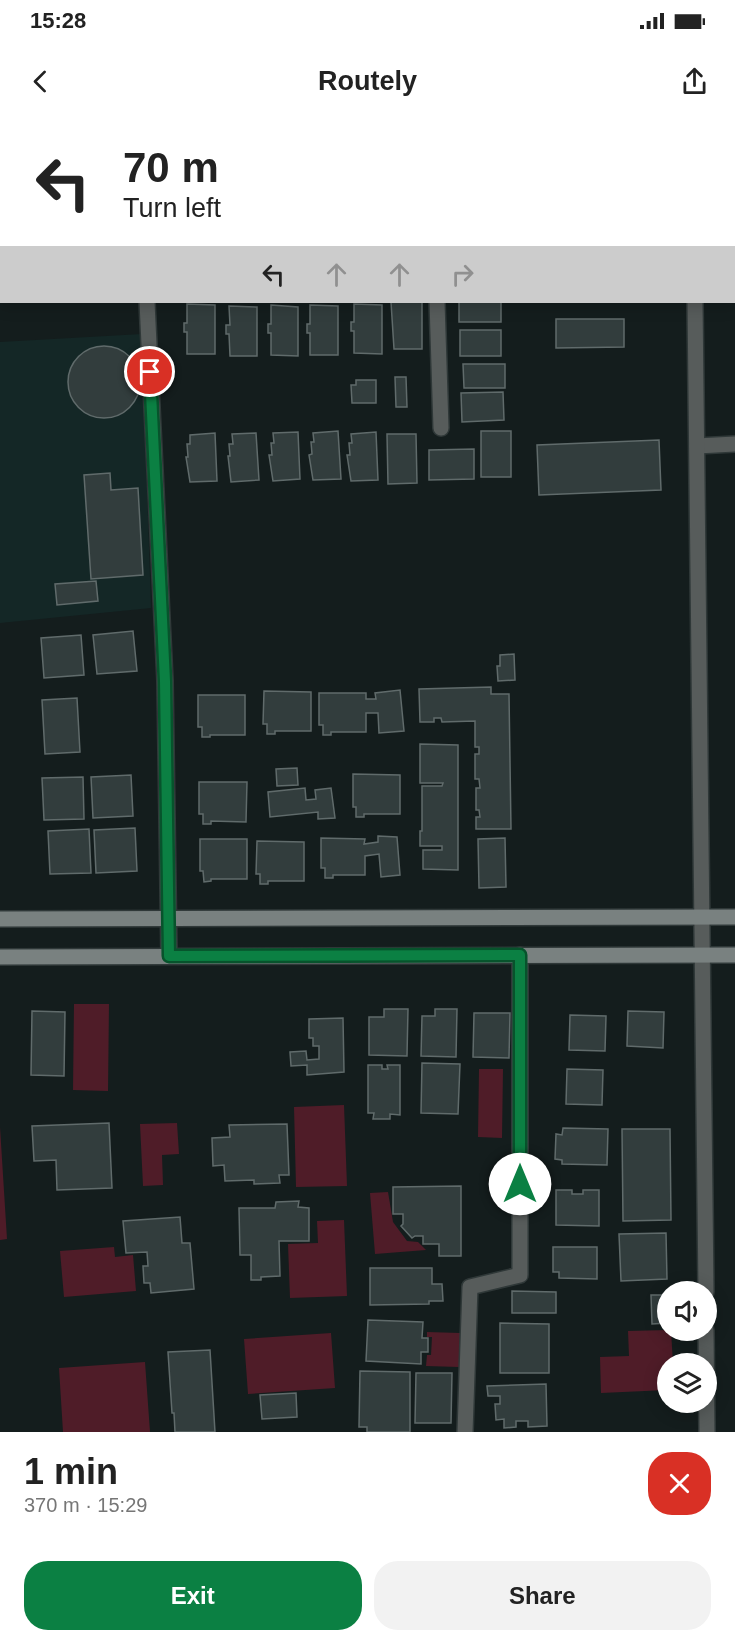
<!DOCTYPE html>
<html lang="en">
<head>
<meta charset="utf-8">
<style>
	body { margin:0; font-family:Arial,sans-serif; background:#f2f2f2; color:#222; height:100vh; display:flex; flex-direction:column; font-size:22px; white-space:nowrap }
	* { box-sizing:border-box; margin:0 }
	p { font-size:20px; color:#767676 }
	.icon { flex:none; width:33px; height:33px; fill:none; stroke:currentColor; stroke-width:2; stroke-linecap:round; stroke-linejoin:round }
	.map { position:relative; height:1312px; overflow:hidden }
	.side { display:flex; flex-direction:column; background:#fff; flex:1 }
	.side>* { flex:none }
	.guide { position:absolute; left:0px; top:0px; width:735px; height:183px; box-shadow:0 3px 15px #0003; background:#fff; color:#222; overflow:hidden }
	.controls { position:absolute; left:657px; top:1161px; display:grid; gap:12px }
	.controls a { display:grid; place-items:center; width:60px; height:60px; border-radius:50%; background:#fff; box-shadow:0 3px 15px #0003; font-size:30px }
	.pin { position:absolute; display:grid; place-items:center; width:51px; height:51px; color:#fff; margin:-26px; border:3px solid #fff; border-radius:50%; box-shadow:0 2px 6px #0007 }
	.me { position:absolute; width:66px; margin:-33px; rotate:0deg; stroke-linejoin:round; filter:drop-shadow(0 0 4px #0008) }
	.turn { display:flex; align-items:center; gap:21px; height:126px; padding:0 24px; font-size:27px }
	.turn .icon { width:78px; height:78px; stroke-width:2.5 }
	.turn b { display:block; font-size:42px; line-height:51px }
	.lanes { display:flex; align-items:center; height:57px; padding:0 24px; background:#0003; justify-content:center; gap:30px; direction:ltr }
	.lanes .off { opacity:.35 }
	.round { display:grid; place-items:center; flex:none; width:63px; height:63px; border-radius:24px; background:#f2f2f2 }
	.head { display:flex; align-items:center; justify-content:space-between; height:102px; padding:0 24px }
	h1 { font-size:36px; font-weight:700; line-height:45px }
	.cta { display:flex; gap:12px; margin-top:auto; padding:12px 24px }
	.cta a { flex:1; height:69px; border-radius:24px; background:#0b8043; color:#fff; font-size:24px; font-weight:700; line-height:69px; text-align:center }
	.cta a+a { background:#f2f2f2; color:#222 }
	.status { display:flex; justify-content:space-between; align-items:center; height:42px; padding:0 30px; background:#fff; direction:ltr }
	.status svg { height:16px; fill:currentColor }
	header { display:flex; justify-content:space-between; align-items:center; height:78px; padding:0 24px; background:#fff; font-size:27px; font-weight:700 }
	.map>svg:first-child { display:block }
	.built { fill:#142726 }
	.green { fill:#4f1c28 }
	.building { fill:#323d3d; stroke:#606b6b; stroke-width:1.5 }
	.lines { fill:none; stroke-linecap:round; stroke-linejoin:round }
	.minor-casing { stroke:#2f3838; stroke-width:18 }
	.tertiary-casing { stroke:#2f3838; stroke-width:18 }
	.secondary-casing { stroke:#2f3838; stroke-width:18 }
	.minor { stroke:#575c5b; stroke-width:15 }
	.tertiary { stroke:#575c5b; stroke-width:15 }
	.secondary { stroke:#798180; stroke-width:15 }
	.route-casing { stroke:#07532c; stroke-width:15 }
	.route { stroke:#0b8043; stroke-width:10 }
</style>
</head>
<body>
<div class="status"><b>15:28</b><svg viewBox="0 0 49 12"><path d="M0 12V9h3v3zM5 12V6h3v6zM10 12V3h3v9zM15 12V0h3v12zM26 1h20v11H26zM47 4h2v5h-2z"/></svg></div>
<header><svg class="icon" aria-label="back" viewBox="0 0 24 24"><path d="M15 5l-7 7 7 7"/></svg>Routely<svg class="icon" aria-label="share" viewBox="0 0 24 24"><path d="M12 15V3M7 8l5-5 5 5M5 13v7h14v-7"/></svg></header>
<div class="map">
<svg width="735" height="1312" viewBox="0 0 735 1312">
	<rect width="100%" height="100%" fill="#141d1d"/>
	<path class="built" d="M142 214 151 488 0 503V222Z"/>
	<path class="green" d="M74 884H109L108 971 73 970Z
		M479 949H503L502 1018 478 1017Z
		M344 985 347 1066 296 1067 294 987Z
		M177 1003 179 1034 162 1035 163 1065 143 1066 140 1004Z
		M0 1007 7 1119 0 1120Z
		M388 1072 393 1102 407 1121 418 1122 426 1130 375 1134 370 1073Z
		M344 1100 347 1176 290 1178 288 1124 318 1123 317 1101Z
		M114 1127 115 1137 133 1135 136 1171 64 1177 60 1131Z
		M668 1210 671 1211 673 1243 668 1244 667 1270 601 1273 600 1237 629 1236 628 1211Z
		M427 1212 460 1213 459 1247 426 1246 427 1235H431L432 1217H427Z
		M331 1213 335 1268 248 1274 244 1219Z
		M145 1242 150 1312H63L59 1248Z"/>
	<path class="building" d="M391 182H422V229H394Z
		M459 182H501V202H459Z
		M187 184 215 185V234H187V212H184V203H187Z
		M354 184 382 185V234L354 233V211H351V202H354Z
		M271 185 298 187V236L271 235V213H268V204H271Z
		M310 185 338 186V235H310V213H307V204H310Z
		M229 186 257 187V236H230L229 214H226V205H230Z
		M556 199H624V227L556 228Z
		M460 210H501V236H460Z
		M68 262a36 36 0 1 1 72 0a36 36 0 1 1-72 0Z
		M463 244H505V268H464Z
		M395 257H406L407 287H396Z
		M356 260H376V283H352L351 265H356Z
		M503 272 504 300 462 302 461 273Z
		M338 311 341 359 313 360 309 335 312 334 311 322H314L313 313Z
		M481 311H511V357H481Z
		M298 312 300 359 273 361 269 335H272L271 323H274L273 313Z
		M376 312 378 360 351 361 347 335H350L349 323H352L351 314Z
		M215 313 217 361 190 362 186 337H188L187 324H190V315Z
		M256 313 259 360 231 362 228 336H230L229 324H233L232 314Z
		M387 314H416L417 363 388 364Z
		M659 320 661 370 539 375 537 325Z
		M474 329V359L429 360V330Z
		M110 353 111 370 138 368 143 455 91 459 84 355Z
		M96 461 98 481 57 485 55 464Z
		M133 511 137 551 97 554 93 515Z
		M81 515 84 555 44 558 41 518Z
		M514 534 515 560 498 561 497 546H500V535Z
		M491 567V574H509L511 709H476V697H480L479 690H476V668H480L479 659H475V634H479V627H475V601L442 602 441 598H434V602H420L419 569Z
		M400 570 404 611 379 613 378 593H366V612H331V615H323V605H319V573H366V579H376L375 573Z
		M264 571 311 572V611H275V614H267V604H263Z
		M198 575H245V615H210V617H202V607H198Z
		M77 578 80 632 45 634 42 580Z
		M420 624 458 625V750L423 749V730H442V726H420V711H422V666H442L443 663H420Z
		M297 648 298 665 277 666 276 649Z
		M353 654 400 655V694H364V697H356V687H353Z
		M131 655 133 696 93 698 91 657Z
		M83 657 84 699 44 700 42 658Z
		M199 662H247L246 702 211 701V704H203V694H199Z
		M305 668 306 680 316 679 315 670 331 668 335 698 318 699V692L270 697 268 672Z
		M135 708 137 751 96 753 94 710Z
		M89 709 91 753 50 754 48 711Z
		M378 716 397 717 400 755 381 757 379 734 365 736V755H333V758H325V748H321V718L365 719 364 724 378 722Z
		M505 718 506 767 479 768 478 719Z
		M200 719H247V759H211V761L204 762 203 751H200Z
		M257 721 304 722V761H268V764H260V754H256Z
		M384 889H408L407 936 369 935V897H384Z
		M435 889H457L456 937 421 936 422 896H435Z
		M32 891 65 892 64 956 31 955Z
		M628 891 664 892 663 928 627 926Z
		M474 893H510L509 938 473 937Z
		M570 895 606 896 605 931 569 930Z
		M343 898 344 952 307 955V945L291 946 290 932 306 931 307 940 319 939V926H313V918H309V899Z
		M422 943 460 944 458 994 421 993Z
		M368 945H382V949H388L387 945H400V995L390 994V999H373L374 993H368Z
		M567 949 603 950 602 985 566 984Z
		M109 1003 112 1068 57 1070 56 1040 34 1041 32 1006Z
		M287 1004 289 1055H279L280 1063 254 1064V1060L225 1061 224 1045 213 1046 212 1018 230 1017 229 1005Z
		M563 1008 608 1009 607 1045 562 1044V1040L555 1039 556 1014 562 1015Z
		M622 1009H670L671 1100 623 1101Z
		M461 1066V1136H439V1124H423V1116H415L412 1118 401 1106 403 1104V1094H393V1067Z
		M556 1070H572V1074H583V1070H599V1106L556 1105Z
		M299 1081 298 1087 309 1088V1121H279L280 1156 261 1157V1160H251V1135H240L239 1088H275L276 1082Z
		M180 1097 182 1123H190L194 1169 151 1173 150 1163H144L143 1146H148L147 1132 126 1133 123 1101Z
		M666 1113 667 1159 621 1161 619 1114Z
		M553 1127H597V1159L559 1158V1152H553Z
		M370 1148H432V1164H442L443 1181H429V1184L370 1185Z
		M512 1171 556 1172V1193H512Z
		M651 1175H668V1203L652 1204Z
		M368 1200 423 1202 422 1218H428V1232H421V1244L366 1241Z
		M500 1203 549 1204V1253H500Z
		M210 1230 215 1312H175L174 1293H172L168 1232Z
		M360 1251 410 1252V1312H367V1307H359Z
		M416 1253H452L451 1303H415Z
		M546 1264 547 1306 528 1307V1301H516V1307L504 1308V1299L496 1300 495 1284H500V1276H488L487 1266Z
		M296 1273 297 1297 262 1299 260 1275Z"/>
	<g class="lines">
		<defs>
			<path id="minor" d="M153 2V0
				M147 182 165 561 169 836
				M437 182 441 308
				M697 326 735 324
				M465 1312 470 1167 520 1155V835"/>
			<path id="tertiary" d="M693 0V2
				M695 182 706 1172
				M706 1210 707 1312"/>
			<path id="secondary" d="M0 799 735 797
				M0 837 735 835"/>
		</defs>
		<use href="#minor" class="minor-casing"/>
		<use href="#tertiary" class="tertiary-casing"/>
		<use href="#secondary" class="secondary-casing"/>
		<use href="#minor" class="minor"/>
		<use href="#tertiary" class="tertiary"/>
		<use href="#secondary" class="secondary"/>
	</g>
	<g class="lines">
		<defs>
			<path id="route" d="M150 252 165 561 169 836 520 835V1064"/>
		</defs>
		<use href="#route" class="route-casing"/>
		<use href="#route" class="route"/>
	</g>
</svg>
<div class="controls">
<a><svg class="icon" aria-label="sound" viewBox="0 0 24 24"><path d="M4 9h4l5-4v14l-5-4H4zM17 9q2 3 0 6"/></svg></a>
<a><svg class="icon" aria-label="layers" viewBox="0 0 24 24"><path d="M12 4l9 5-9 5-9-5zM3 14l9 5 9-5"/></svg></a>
</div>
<div class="pin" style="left:150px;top:252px;background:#d93025"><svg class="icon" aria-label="arrive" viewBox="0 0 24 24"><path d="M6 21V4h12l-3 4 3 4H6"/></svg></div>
<svg class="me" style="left:520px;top:1064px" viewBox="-20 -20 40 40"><circle r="19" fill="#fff"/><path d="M0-13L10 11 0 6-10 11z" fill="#0b8043"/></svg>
<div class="guide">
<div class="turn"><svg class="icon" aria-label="left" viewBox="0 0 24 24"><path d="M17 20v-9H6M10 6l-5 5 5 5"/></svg><div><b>70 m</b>Turn left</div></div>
<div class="lanes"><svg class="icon" aria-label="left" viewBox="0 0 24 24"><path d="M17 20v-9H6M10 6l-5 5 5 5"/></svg><svg class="icon off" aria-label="ahead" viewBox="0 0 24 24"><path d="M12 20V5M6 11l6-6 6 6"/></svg><svg class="icon off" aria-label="ahead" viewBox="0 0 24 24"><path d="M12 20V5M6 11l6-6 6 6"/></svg><svg class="icon off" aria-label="right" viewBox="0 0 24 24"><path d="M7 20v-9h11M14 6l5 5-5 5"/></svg></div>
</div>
</div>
<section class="side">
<div class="head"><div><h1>1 min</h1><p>370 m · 15:29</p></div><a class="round" style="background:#d93025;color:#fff"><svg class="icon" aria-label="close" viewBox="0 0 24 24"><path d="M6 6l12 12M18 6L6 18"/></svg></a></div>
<div class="cta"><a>Exit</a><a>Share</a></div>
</section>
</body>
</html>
